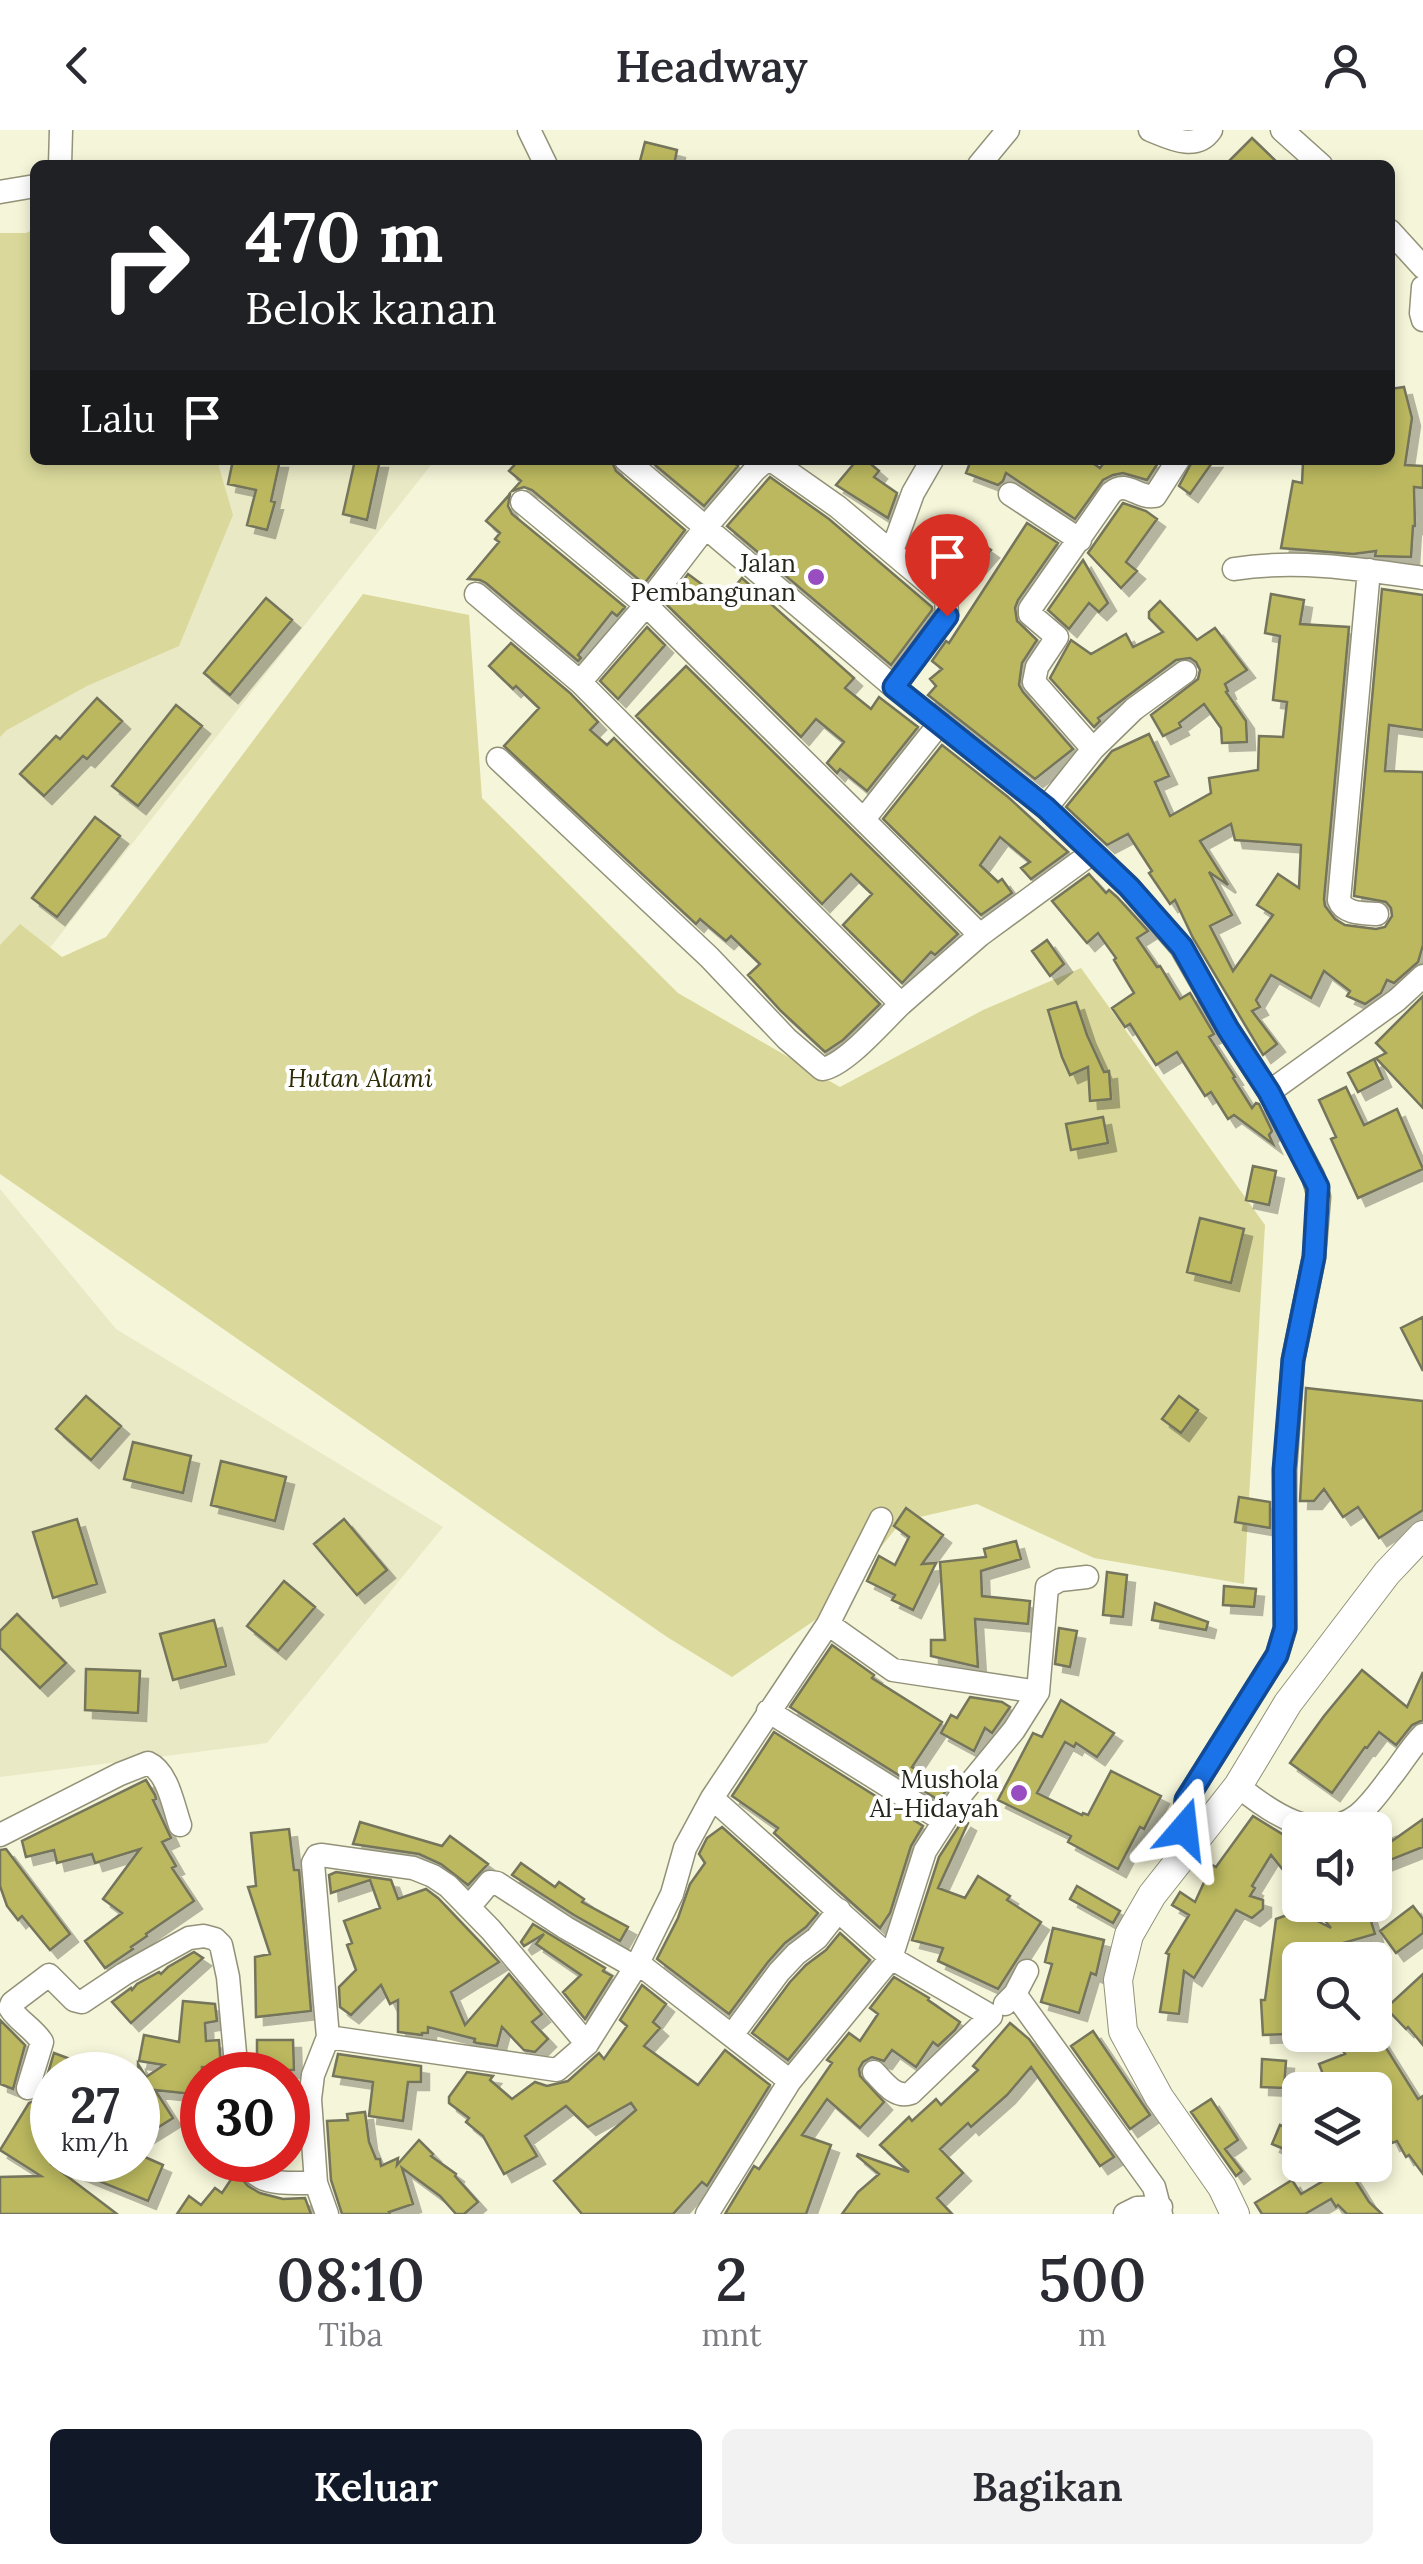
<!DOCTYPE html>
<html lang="id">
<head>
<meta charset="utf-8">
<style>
	body { margin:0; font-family:Lora,serif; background:#f2f2f3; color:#2b2b33; height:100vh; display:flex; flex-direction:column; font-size:38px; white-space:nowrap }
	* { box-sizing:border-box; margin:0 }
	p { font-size:32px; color:#7c7c81 }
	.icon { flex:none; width:55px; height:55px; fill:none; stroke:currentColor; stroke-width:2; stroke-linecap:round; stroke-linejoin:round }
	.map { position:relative; height:2084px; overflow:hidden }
	.details { display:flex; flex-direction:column; background:#fff; flex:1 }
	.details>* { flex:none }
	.guide { position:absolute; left:30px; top:30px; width:1365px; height:305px; border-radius:15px; box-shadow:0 5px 15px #0003; background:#202124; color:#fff; overflow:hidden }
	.controls { position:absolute; left:1282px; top:1682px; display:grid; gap:20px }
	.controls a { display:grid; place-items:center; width:110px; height:110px; border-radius:15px; background:#fff; box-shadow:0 5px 15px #0003; font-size:50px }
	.speed { position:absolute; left:30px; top:1922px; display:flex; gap:20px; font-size:50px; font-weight:700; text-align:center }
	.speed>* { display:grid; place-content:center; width:130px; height:130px; border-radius:50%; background:#fff; box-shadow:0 5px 15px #0003; line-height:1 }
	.speed small { font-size:25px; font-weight:400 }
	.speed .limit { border:15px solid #d22; background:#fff; color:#111 }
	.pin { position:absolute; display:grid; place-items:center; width:85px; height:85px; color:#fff; margin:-102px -42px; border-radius:50% 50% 50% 0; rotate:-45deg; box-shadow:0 0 10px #0007 }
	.pin .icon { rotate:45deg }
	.me { position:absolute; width:110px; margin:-55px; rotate:17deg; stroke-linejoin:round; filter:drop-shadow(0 0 8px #0008) }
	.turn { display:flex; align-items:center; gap:35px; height:210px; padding:0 50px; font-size:45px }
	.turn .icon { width:130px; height:130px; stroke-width:2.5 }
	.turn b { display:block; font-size:70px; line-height:85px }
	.then { display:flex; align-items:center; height:95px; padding:0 50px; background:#0003; gap:20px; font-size:38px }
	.eta { display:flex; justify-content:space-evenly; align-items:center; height:170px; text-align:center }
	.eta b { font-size:60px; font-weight:600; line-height:70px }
	.button { display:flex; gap:20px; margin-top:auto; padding:20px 50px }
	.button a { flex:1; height:115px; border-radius:15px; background:#111827; color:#fff; font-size:40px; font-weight:600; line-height:115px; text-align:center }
	.button a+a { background:#f2f2f3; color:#2b2b33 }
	header { display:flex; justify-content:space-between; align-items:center; height:130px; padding:0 50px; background:#fff; font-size:45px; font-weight:600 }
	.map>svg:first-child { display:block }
	.built { fill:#e9e9c6 }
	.green { fill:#dad99b }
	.building { fill:#bbb85e; stroke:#74745c; stroke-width:2.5; fill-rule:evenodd; filter:url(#shadow) }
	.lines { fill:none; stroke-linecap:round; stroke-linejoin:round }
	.minor-casing { stroke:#939279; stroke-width:25 }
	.tertiary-casing { stroke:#939279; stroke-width:30 }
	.minor { stroke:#fff; stroke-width:22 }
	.tertiary { stroke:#fff; stroke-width:28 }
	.route-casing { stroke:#114b97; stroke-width:25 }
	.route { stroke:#1a73e8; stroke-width:18 }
	.poi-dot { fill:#984ec1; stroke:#fff; stroke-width:4 }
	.labels { text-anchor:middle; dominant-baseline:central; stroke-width:8; stroke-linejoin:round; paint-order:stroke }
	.poi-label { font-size:25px; fill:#25251b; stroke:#fff; text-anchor:end }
	.park-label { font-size:25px; font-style:italic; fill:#2e2c04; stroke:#fff }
</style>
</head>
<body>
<header><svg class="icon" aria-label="back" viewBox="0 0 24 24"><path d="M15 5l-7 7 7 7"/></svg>Headway<svg class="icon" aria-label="person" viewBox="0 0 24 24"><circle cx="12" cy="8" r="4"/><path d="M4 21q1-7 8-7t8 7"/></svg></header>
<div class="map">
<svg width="1423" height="2084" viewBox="0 0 1423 2084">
	<defs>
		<filter id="shadow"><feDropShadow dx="8" dy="8" stdDeviation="0" flood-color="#0004"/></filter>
	</defs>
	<rect width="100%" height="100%" fill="#f5f5d9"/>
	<path class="built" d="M143 330H435L0 881V524Z
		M0 1059 116 1199 443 1397 267 1613 0 1647Z"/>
	<path class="green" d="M35 99V330H217L233 385 179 516 87 556 7 600 0 607V103H26Z
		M363 464 469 485 482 668 678 863 840 957 983 880 1081 838 1265 1095 1244 1454 1094 1428 977 1374 902 1391 831 1479 732 1547 667 1507 0 1044V815L20 794 62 827 106 807Z"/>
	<path class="building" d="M1252 8 1280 35H1225Z
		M645 12 677 20 674 35H639Z
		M1404 257 1412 288 1405 335 1423 336V358L1414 357 1415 396H1413L1411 427 1375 426 1376 421 1353 424 1281 418 1293 351 1302 353 1303 333H1338V330H1390V259Z
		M233 330H280L271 371 275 372 267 400 247 395 256 360 228 354Z
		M355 330H380L367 390 343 384Z
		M519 330H611L616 341 685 400 644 454 532 360 524 357 512 361 521 351 509 341Z
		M649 330H731L738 336 704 376Z
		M857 330H866L879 341 874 347 897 363 888 388 836 355Z
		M971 330H1088L1100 338 1106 330H1160L1147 350 1123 343 1113 345 1103 350 1075 389 1006 343 1003 351 998 355 966 343Z
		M1193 330H1214L1190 364 1179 356Z
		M770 347 829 389 932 477V480L891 535 727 396Z
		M510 364 508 376 512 384 625 477 617 486 612 482 578 525 581 528 578 531 486 453 480 450 468 449 499 412 495 409 500 403 486 391Z
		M1123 373 1146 381 1157 389 1126 432 1137 441 1121 458 1088 423Z
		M1027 393 1058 413 1018 470 1015 478 1017 491 1037 510 1022 533 1019 555 1023 562 1073 619 1035 649 928 565 936 556 930 549 942 539 932 531 946 511 949 513Z
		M955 395 991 420 965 449 933 427Z
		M1083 430 1108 473 1099 482 1089 473 1069 499 1048 480Z
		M688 444 723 470 742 448 854 548 845 558 871 579 879 567 918 597 867 661 840 639 837 643 827 633 844 612 816 589 801 607 666 474Z
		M1382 459 1423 465V600L1389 595 1385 641 1423 642V815L1418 832 1394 853 1387 850 1381 863 1365 874 1347 866 1350 861 1324 841 1311 868 1271 845 1256 870 1260 877 1252 881 1277 914 1263 925 1193 808 1175 770 1170 774 1149 743 1152 741 1128 704 1107 715 1066 677 1112 621 1149 604 1169 646 1155 652 1170 686 1211 663 1209 648 1258 640 1259 606 1283 607 1287 572 1273 570 1280 506 1265 503 1271 464 1304 470 1300 494 1349 497 1324 769 1325 776 1335 789 1345 795 1376 799 1385 797 1392 786 1391 778 1386 772 1354 766ZM1231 694 1235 710 1301 715 1299 758 1278 744 1257 775 1273 785 1233 841 1210 796 1232 785 1209 742 1228 755 1200 711Z
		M266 468 292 490 230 565 204 543Z
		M1160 471 1197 510 1215 498 1247 540 1225 554 1228 561 1226 562 1246 591 1247 612 1222 613 1221 598 1204 574 1179 593 1181 597 1163 606 1151 585 1198 549 1200 540 1196 532 1190 528 1176 530 1098 588 1100 591 1094 597 1050 548 1071 510 1091 524 1126 504 1133 517 1163 502 1149 488V482Z
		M647 497 665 515 618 569 600 551Z
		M511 513 570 563 598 592 590 600 607 615 614 608 880 874 843 910 825 922 781 881 748 845 760 834 731 806 726 811 700 789 696 794 504 616 539 578 516 556 513 559 489 536Z
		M686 536 958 804 935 825 931 822 902 853 843 795 872 764 851 744 822 774 636 586Z
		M97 568 122 591 87 629 83 626 44 666 20 644 56 606 60 609Z
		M176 575 202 596 138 676 112 656Z
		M942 615 1008 667 1068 722 1031 749 1021 738 1030 732 1000 707 980 735 998 752 1002 749 1012 763 981 785 883 689Z
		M95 687 120 706 57 787 32 768Z
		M1089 744 1106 763 1109 760 1117 767 1148 801 1137 808 1157 837 1160 836 1180 869 1190 863 1214 904 1209 907 1235 947 1233 948 1252 978 1256 973 1259 974 1272 1001 1269 1005 1273 1014 1234 985 1228 989 1211 962 1205 966 1177 922 1156 935 1130 894 1125 897 1112 878 1134 863 1114 830 1116 828 1098 803 1087 813 1052 771Z
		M1047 810 1064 834 1050 846 1032 821Z
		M1423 866V978L1376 928 1386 923 1376 913Z
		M1076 872 1087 905 1104 942 1109 941 1111 969 1090 971 1088 937 1070 945 1062 927 1048 880Z
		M1374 929 1383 949 1358 962 1348 943Z
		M1346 957 1364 995 1397 979 1423 1039 1358 1068 1331 1009 1336 1007 1319 970Z
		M1103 987 1108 1013 1071 1020 1066 994Z
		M1253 1036 1276 1041 1269 1075 1246 1070Z
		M1200 1088 1244 1099 1231 1153 1187 1142Z
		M1423 1187V1241L1401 1198Z
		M1306 1258 1423 1271V1380L1379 1408 1358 1377 1343 1387 1324 1359 1314 1371H1300Z
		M86 1266 121 1296 91 1330 56 1299Z
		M1179 1266 1198 1280 1181 1303 1162 1289Z
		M133 1312 191 1326 183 1363 124 1349Z
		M221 1331 286 1347 275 1391 211 1375Z
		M1239 1367 1270 1372V1398L1235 1392Z
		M906 1378 943 1405 922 1434 936 1433 913 1480 892 1470 895 1465 867 1451 879 1426 895 1435 909 1407 894 1396Z
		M77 1389 97 1454 53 1468 33 1402Z
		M344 1389 387 1440 357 1465 314 1414Z
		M1016 1411 1021 1429 981 1441 982 1466 1030 1471 1028 1494 975 1489 978 1537 931 1526V1510H945L940 1432 986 1427 984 1419Z
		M1107 1442 1127 1445 1123 1487 1103 1485Z
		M284 1451 315 1477 278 1521 247 1496Z
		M1224 1456 1256 1459 1254 1477 1223 1475Z
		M1155 1473 1208 1492 1206 1500 1152 1490Z
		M17 1484 66 1533 40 1558 0 1518V1501Z
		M214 1490 226 1536 173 1550 160 1504Z
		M1059 1498 1077 1501 1070 1537 1055 1534Z
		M832 1515 874 1545 872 1548 942 1592 912 1637 947 1658 940 1671 790 1577Z
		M86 1539 140 1541 138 1583 85 1580Z
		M1362 1540 1407 1577 1423 1542V1590L1412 1595 1396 1615 1379 1602 1367 1618 1365 1617 1332 1663 1290 1633 1324 1586Z
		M970 1567 1002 1572 1010 1577 992 1603 985 1598 974 1621 941 1603 951 1585 957 1588Z
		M1061 1570 1114 1603 1097 1627 1076 1613 1074 1617 1065 1612 1037 1663 1082 1685 1083 1683 1088 1685 1111 1641 1161 1666 1144 1699 1140 1697 1118 1739 1068 1712 1071 1706 998 1670 1033 1603 1042 1607Z
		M774 1602 923 1696 911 1716 890 1783 880 1798 774 1703 778 1698 732 1666Z
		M146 1650 155 1665 156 1669 153 1670 171 1708 162 1712 176 1736 172 1738 194 1771 146 1804 147 1806 131 1817 133 1819 105 1838 85 1811 122 1783 103 1769 140 1719 95 1733 92 1724 57 1733 54 1720 26 1727 22 1711Z
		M1253 1686 1300 1715V1761L1271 1725 1252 1756 1255 1758 1250 1766 1263 1770V1779L1252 1788 1236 1780 1194 1848 1184 1841 1179 1884 1160 1882 1169 1824 1166 1823 1189 1785 1172 1775 1180 1762 1195 1772 1212 1735 1216 1737Z
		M1423 1689V1717L1375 1736V1704L1388 1699 1392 1711Z
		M963 1690 968 1693 938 1758 965 1768 978 1746 1010 1766 1007 1770 1041 1792 998 1859 938 1831 943 1818 912 1810 939 1727Z
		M360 1692 442 1716 450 1706 488 1734 468 1755 441 1734 419 1724 353 1714Z
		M722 1697 818 1783 806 1797 785 1813 768 1832 729 1884 657 1829 678 1788 690 1754 705 1733 699 1724 707 1708Z
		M289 1699 294 1740H299L311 1881 256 1887 255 1827 270 1824 248 1757 256 1756 251 1703Z
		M6 1719 70 1804 50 1820 22 1786 18 1790 7 1776 0 1756V1720Z
		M521 1733 555 1757 559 1752 584 1769 582 1772 628 1797 620 1811 574 1785 512 1745Z
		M336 1742 391 1750 398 1769 426 1759 438 1768 499 1832 451 1862 465 1895 509 1844 542 1884 532 1892 548 1909 535 1922 524 1920 502 1897 497 1916 477 1913 474 1912 475 1909 428 1897V1903H422V1905L398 1902V1870L390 1874 381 1855 351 1885 340 1877 339 1857 356 1840 347 1815 352 1813 344 1791 380 1778 370 1750 331 1763 329 1745Z
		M1077 1756 1120 1781 1113 1793 1070 1769Z
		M1312 1775H1366L1375 1804 1336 1815 1338 1819 1307 1830H1300L1294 1873 1289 1861 1287 1904 1263 1905 1261 1870H1265L1276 1789 1298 1781 1331 1798Z
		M1413 1776 1423 1789V1803L1396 1823 1380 1801Z
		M533 1794 605 1838 603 1841 612 1846 585 1889 563 1862 581 1845 536 1814 544 1804 524 1816 521 1812Z
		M1053 1798 1104 1810 1096 1845 1091 1843 1079 1883 1041 1872 1052 1834 1045 1832Z
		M840 1803 870 1830 788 1930 752 1903 790 1852 806 1835 826 1820Z
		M194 1822 203 1828 131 1893 112 1872 131 1858 132 1860 137 1854 159 1842 161 1844 168 1837Z
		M1423 1844V1915L1408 1897 1406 1899 1386 1878Z
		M894 1847 929 1868 928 1870 960 1892 955 1900 938 1916 933 1912 916 1937 892 1920 884 1931 872 1927 863 1932 859 1939 860 1946 884 1972 860 1998 827 1969 802 2005 831 2015 806 2084H725L754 2036 759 2039 832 1933 827 1930 849 1903 860 1911 878 1884 870 1878Z
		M642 1855 666 1874 653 1892 660 1898 644 1916 698 1955 725 1920 770 1955 707 2056 702 2052 673 2084H582L554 2051 636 1980 631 1973 588 1997 566 1976 525 2006 537 2026 504 2044 483 2006 466 1992 469 1988 449 1973V1967L467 1942 493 1946 490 1950 512 1969 535 1952 547 1956 568 1951 599 1923 604 1929 627 1896 620 1890Z
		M183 1871 215 1874 217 1891 205 1893 206 1911 219 1910 221 1938 202 1937V1965L155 1960 173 1988 138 2010V1934L146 1947 164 1935 139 1931 144 1905 179 1912Z
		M0 1890 25 1915 13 1959 0 1954Z
		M1010 1893 1029 1909 1114 2027 1100 2036 1031 1937 1007 1965 971 1997 968 1993 940 2019 963 2043 937 2068 952 2084H842L858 2062 879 2044 857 2026 858 2024 909 2042 880 2015 909 1987 912 1991 936 1969 941 1975 978 1940 973 1936Z
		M1093 1901 1150 1985 1130 1999 1071 1916Z
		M1333 1905H1378L1418 1969 1423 1966V2044L1409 2025 1406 2027 1397 2011 1392 2013 1380 1988 1384 1986 1375 1972V1960H1329L1319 1934 1345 1924Z
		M257 1910H293L294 1940H257Z
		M54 1923 108 1943 52 1945V2030H138V2024L163 2035 148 2071 52 2032 51 2034 117 2084H0V2047L41 2046 0 2020 29 1973 37 1970 42 1963Z
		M338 1924 421 1936V1952H408L403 1991 369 1986 373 1952 333 1946Z
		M1262 1929 1286 1931 1284 1958 1261 1957Z
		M1211 1969 1238 2010 1225 2019 1242 2041 1236 2046 1191 1982Z
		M365 1982 369 2012 376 2029H380L381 2036 398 2028 397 2035 419 2010 433 2024 431 2026 456 2044 455 2046 478 2072 464 2084H456L440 2066 402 2038 413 2074 389 2082 390 2084H342L331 2050 327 1991 348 1990 347 1984Z
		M1280 1995 1300 2004V2014L1296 2024 1272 2014Z
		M1347 2037 1369 2072 1382 2084H1347L1338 2075 1336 2077 1331 2069 1305 2084H1262L1255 2073 1292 2050 1301 2064Z
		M236 2042 248 2056 260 2063 283 2069 305 2068 311 2084H177L189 2066 201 2075 215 2058 222 2063Z"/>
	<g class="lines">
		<defs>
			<path id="minor" d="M529 0 546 35
				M1150 0C1170 8 1196 22 1211 0
				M1282 0 1321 35
				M60 35 61 0
				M979 35 1008 0
				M0 62 35 56
				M1390 101 1423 137
				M1423 157 1421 183 1423 190
				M626 330 894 557 1046 678 1129 757 1181 817 1228 899 1269 962 1313 1046 1319 1067 1314 1127 1293 1230 1285 1340V1499L1277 1525 1186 1670 1181 1728
				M1010 364 1080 410
				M892 421 913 363 932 330
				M1234 439C1297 429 1360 439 1423 448
				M1369 440 1339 770C1344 784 1363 783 1377 784
				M476 464 580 552 901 874 980 805 646 475 522 372
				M580 552 646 475 705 398 754 341 764 332H774L838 377 946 468 947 485 894 557
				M1093 619 1034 552 1037 537 1057 507 1030 484V479L1111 363C1127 349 1137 369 1155 366L1178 330
				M498 629 709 827 787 909 822 939C845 936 883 891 901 874
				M1046 678 1093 619 1134 579 1185 542
				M864 689 940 593
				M980 805 1092 723
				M1269 962 1397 870 1423 846
				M828 1494 881 1389
				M1038 1562 1047 1457 1060 1450 1087 1447
				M768 1581 944 1691
				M1238 1656C1270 1682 1317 1716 1358 1685 1369 1676 1381 1660 1389 1649 1401 1635 1410 1618 1423 1605
				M0 1705 120 1644 148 1633C168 1642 173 1675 180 1695
				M469 1777 490 1752 497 1753 566 1798 635 1837
				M638 1833 672 1764 685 1718 712 1668
				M1015 1864 1154 2057 1161 2084
				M1005 1874 1015 1864 1027 1841
				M732 1905 779 1842 796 1824 817 1808 839 1780
				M328 1907 313 1733 317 1726 321 1725 413 1738 433 1746 448 1756 491 1800 587 1914
				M28 1958 42 1912C33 1898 18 1891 10 1878L12 1873 49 1845 74 1870 82 1872 124 1844 189 1808 204 1806 215 1809 221 1815 228 1847 237 1945
				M247 2030C256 2059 291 2052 316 2053
				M327 2084 316 2053 310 1969 313 1945 328 1907 557 1940 587 1914 638 1833 790 1951
				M707 2084 790 1951 891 1828 925 1721 963 1662 1014 1600 1038 1562 893 1540 828 1494 712 1668 891 1828 991 1886 911 1963C895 1969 884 1952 874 1942
				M1125 2084 1137 2078 1161 2077"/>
			<path id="tertiary" d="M1235 2084 1222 2057 1159 1967 1123 1901 1118 1850 1129 1805 1152 1765 1238 1656 1288 1573 1387 1443 1423 1405"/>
		</defs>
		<use href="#minor" class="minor-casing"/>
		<use href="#tertiary" class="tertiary-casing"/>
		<use href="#minor" class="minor"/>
		<use href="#tertiary" class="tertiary"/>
	</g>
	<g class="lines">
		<defs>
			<path id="route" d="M947 486 894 557 1046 678 1129 757 1182 817 1228 899 1269 962 1318 1057 1314 1127 1293 1230 1284 1340 1285 1498 1277 1525 1186 1670 1184 1699"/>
		</defs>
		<use href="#route" class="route-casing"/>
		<use href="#route" class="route"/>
	</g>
	<g class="poi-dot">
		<circle cx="816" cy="447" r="10"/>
		<circle cx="1019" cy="1663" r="10"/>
	</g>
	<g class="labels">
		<g class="poi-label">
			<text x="796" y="433">Jalan<tspan x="796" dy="29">Pembangunan</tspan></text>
			<text x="999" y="1649">Mushola<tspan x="999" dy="29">Al-Hidayah</tspan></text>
		</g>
		<g class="park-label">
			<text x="360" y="948">Hutan Alami</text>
		</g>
	</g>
</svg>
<div class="controls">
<a><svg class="icon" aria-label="sound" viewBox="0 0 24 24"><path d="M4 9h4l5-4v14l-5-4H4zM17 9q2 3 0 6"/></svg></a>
<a><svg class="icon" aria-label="search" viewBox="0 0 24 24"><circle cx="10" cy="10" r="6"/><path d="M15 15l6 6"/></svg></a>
<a><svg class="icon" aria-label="layers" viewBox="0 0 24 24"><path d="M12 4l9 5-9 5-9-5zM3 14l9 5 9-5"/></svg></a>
</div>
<div class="speed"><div>27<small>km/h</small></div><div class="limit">30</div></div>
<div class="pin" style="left:947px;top:486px;background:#d93025"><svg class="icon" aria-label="arrive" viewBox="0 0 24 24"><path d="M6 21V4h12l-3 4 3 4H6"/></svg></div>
<svg class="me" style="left:1184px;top:1699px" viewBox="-20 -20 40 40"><path d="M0-17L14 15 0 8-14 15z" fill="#1a73e8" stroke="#fff" stroke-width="4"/></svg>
<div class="guide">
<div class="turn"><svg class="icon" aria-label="right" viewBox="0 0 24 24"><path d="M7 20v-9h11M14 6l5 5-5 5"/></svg><div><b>470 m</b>Belok kanan</div></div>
<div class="then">Lalu<svg class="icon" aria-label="arrive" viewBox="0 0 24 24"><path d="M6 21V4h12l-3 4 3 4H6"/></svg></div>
</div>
</div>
<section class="details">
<div class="eta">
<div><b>08:10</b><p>Tiba</p></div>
<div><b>2</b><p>mnt</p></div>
<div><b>500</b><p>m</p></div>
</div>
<div class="button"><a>Keluar</a><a>Bagikan</a></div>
</section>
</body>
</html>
